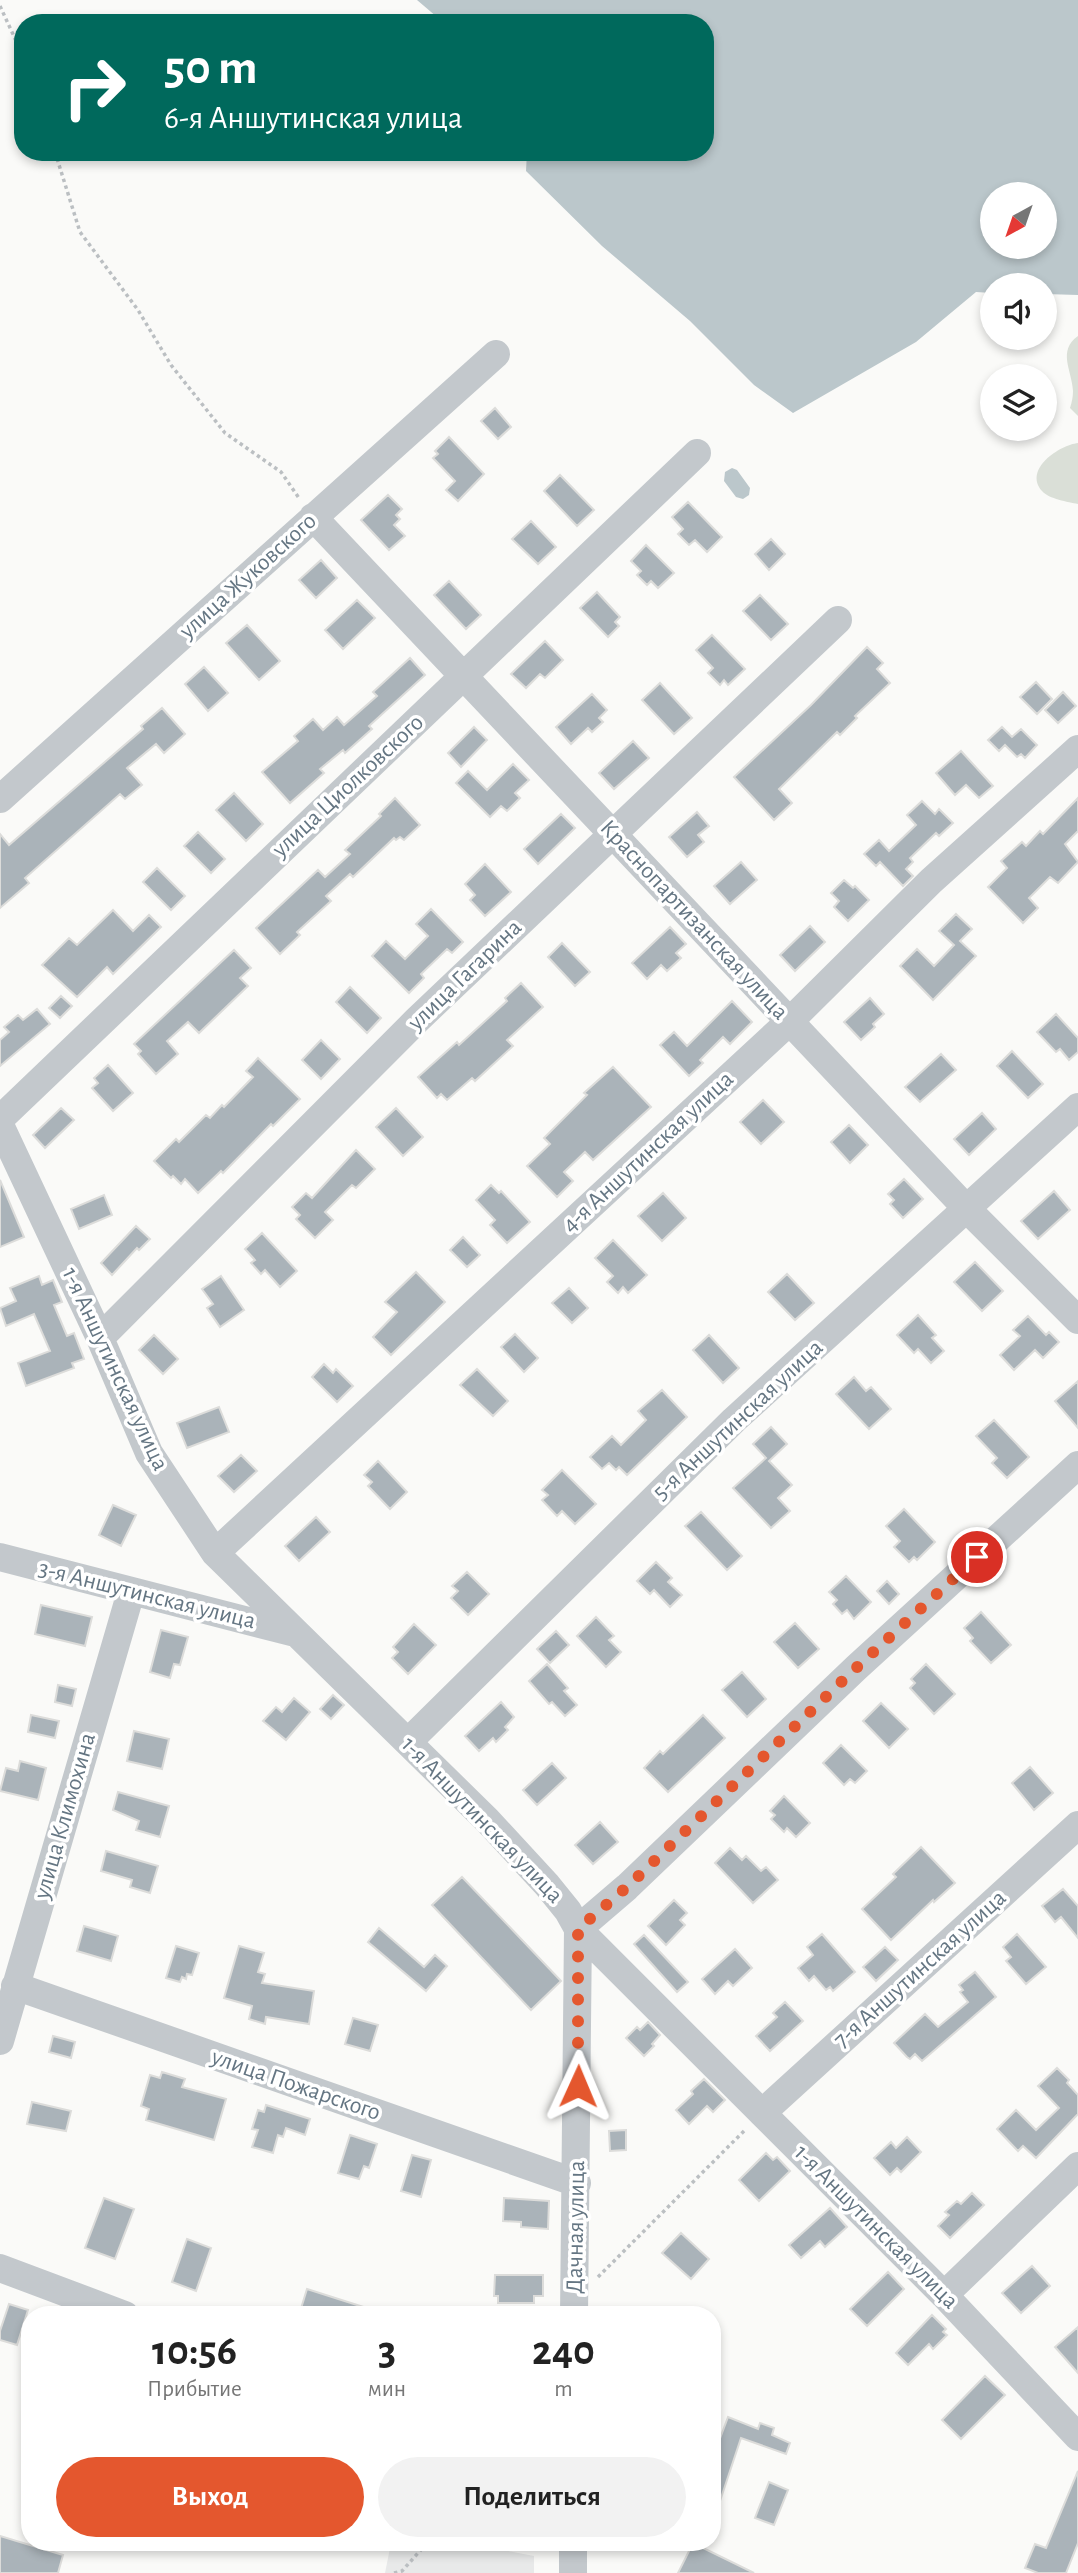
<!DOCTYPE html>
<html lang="ru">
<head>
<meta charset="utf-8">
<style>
	body { margin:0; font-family:"Alegreya Sans",sans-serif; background:#f2f2f2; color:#222; height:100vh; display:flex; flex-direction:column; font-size:26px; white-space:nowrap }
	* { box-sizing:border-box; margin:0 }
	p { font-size:23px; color:#767676 }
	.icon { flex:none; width:38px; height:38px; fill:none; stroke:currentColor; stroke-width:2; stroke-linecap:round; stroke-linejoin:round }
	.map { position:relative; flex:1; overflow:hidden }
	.panel { position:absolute; left:21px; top:2306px; width:700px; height:245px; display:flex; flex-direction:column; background:#fff; border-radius:28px; box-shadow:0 4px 10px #0003 }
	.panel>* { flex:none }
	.banner { position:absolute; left:14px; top:14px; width:700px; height:147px; border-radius:28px; box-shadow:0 4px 10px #0003; background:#00695c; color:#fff; overflow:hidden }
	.needle { width:46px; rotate:220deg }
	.fabs { position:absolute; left:980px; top:182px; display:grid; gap:14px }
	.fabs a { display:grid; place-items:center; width:77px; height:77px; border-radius:50%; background:#fff; box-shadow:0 4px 10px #0003; font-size:35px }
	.pin { position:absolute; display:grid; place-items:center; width:60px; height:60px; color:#fff; margin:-30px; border:4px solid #fff; border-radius:50%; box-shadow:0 2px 7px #0007 }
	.me { position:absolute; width:77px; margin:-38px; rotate:1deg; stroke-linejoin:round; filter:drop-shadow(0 0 5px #0008) }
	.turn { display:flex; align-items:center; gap:24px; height:147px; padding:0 35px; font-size:32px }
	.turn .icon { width:91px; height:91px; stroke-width:2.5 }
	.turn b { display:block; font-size:49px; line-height:60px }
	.eta { display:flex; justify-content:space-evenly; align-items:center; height:119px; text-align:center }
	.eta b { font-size:42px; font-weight:600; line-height:49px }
	.action { display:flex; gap:14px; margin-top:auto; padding:14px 35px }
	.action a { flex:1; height:80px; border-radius:42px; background:#e4572e; color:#fff; font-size:28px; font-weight:600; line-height:80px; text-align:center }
	.action a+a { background:#f2f2f2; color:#222 }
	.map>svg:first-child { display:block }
	.built { fill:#e8e9e9 }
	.green { fill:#dadfd7 }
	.water { fill:#bbc7cb; fill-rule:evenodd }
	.building { fill:#aab3b9; stroke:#dcdcda; stroke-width:2 }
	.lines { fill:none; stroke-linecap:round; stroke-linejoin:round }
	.path { stroke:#bbbfc2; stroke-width:3.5; stroke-dasharray:3.5 3.5; stroke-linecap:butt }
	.minor { stroke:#c3c8cc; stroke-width:28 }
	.route { stroke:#e4572e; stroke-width:12; stroke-dasharray:0 21.6 }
	.labels { text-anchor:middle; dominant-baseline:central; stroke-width:7; stroke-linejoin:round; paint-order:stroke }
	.street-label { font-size:24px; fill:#657683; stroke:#fff }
</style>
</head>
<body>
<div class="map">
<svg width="1078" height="2573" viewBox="0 0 1078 2573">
	<rect width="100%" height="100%" fill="#fafaf8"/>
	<path class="built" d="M391 2543H467L534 2556V2573H385Z"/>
	<path class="green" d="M1078 336V416L1070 408C1072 402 1073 396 1073 391 1072 370 1057 351 1078 336Z
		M1078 443V504C1068 502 1049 499 1042 491 1023 469 1060 445 1078 443Z"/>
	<path class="water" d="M417 0H1078V295L1045 294V285H992V293L976 292 916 342 793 413 754 385 690 321 602 246 526 171 527 152H705V23H444ZM1045 194V247H992V194Z
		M732 468 737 470 750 488 749 495 743 499 736 497 724 481 725 472Z"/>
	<path class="building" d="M495 408 511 427 498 439 481 421Z
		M449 437 484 474 458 501 446 490 455 481 433 458 438 454 435 451Z
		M560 475 594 510 577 526 544 491Z
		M388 495 402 509 396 515 400 519 394 525 405 536 389 550 361 520Z
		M688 502 722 537 707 552 695 540 689 545 678 534 683 529 672 517Z
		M531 521 556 547 538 564 512 539Z
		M771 539 785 554 769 570 755 554Z
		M646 545 674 573 658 588 651 581 647 585 637 575 641 571 631 561Z
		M321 560 337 578 316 598 299 580Z
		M449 581 481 615 466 629 434 595Z
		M597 592 620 617 615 622 619 626 608 637 580 608Z
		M760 595 788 624 771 640 743 611Z
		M357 600 375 618 343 649 325 630Z
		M247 625 280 661 259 680 226 643Z
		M712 635 745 669 728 685 724 680 720 685 708 673 713 668 696 650Z
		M545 641 563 660 545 678 540 674 526 688 511 674Z
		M867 647 883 663 877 669 890 683 855 716 857 718 840 735 837 732 779 789 792 803 774 820 734 777 811 705Z
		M410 658 425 675 369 726 372 729 345 753 343 750 320 769 324 773 290 803 262 772 298 741 294 736 313 719 323 730 337 717 344 725 377 696 373 692Z
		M204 667 228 693 208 711 185 684Z
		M1036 682 1052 699 1037 714 1020 697Z
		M660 683 692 718 674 734 642 700Z
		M1063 692 1076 706 1058 723 1045 710Z
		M592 694 607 710 599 718 603 722 592 732 588 728 571 744 556 727Z
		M162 708 185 734 164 753 156 744 127 768 142 785 125 799 120 794 25 878 29 883 0 908V834L9 845 143 729 141 726Z
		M474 727 487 740 461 767 448 753Z
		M1002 727 1012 737 1021 729 1037 745 1025 758 1021 754 1017 757 1005 745 999 751 988 740Z
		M633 741 649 758 614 789 599 773Z
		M961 751 993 786 979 798 966 785 955 795 936 773Z
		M513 764 529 780 515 793 520 798 507 811 501 806 490 817 456 783 468 771 487 790Z
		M234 793 263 824 246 841 216 810Z
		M395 798 420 825 404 840 400 837 396 840 394 838 353 877 350 874 326 896 331 901 297 932 300 935 280 954 256 928 318 870 325 877 350 854 345 850 381 816 379 814Z
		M1078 798V831L1065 844 1078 862 1058 883 1050 877 1029 898 1038 908 1023 923 988 887 1007 868 1001 861 1022 842 1026 846 1040 831 1043 834Z
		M922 801 935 814 939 809 953 823 939 836 936 833 910 858 913 862 906 869 913 876 903 886 880 862 876 866 864 854 879 840 889 851 916 825 907 815Z
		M697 812 709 826 698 835 704 842 687 857 669 837Z
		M561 814 575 828 538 864 524 849Z
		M198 832 225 859 211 873 184 846Z
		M741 862 757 880 730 904 714 886Z
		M485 864 511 892 485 916 470 900 475 895 465 884Z
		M157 868 185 896 171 910 143 882Z
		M844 880 853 888 855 886 869 900 848 921 834 907 839 901 831 893Z
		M431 909 463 942 452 953 447 949 421 974 424 978 409 993 372 956 386 941 405 959 428 936 416 924Z
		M113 910 133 931 149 915 161 927 113 974 107 967 77 997 42 965 69 938 77 945Z
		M956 914 972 929 960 941 976 956 933 1000 900 966 917 949 934 966 954 945 939 931Z
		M810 926 825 942 795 971 780 955Z
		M670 927 686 944 676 953 681 958 667 971 661 965 647 979 632 963Z
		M562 943 590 972 575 986 548 957Z
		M234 950 251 968 240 978 248 986 199 1033 188 1022 167 1041 178 1054 156 1074 138 1054 141 1051 134 1044Z
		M521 983 543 1007 507 1040 513 1046 475 1081 472 1078 447 1100 441 1094 437 1098 418 1077 457 1042 459 1045 507 1001 505 998Z
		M350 987 381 1018 367 1033 336 1002Z
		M61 996 72 1006 60 1018 49 1008Z
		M870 998 884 1014 873 1024 875 1027 861 1040 844 1022Z
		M732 1001 752 1022 730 1044 723 1037 700 1060 703 1063 689 1076 660 1045 674 1032 687 1046Z
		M37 1009 50 1024 0 1066V1040L9 1032 4 1027 18 1015 23 1020Z
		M1056 1014 1078 1038V1052L1069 1060 1060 1049 1056 1052 1037 1032Z
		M321 1040 340 1059 321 1079 302 1060Z
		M1012 1051 1043 1084 1028 1098 997 1066Z
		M941 1054 956 1070 920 1102 905 1087Z
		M258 1058 300 1099 273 1126 271 1124 223 1173 221 1171 198 1193 185 1179 181 1184 173 1176 171 1178 154 1161 176 1139 179 1142 206 1115 210 1118 222 1105 224 1107 253 1077 246 1071Z
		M108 1065 133 1093 113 1111 92 1088 98 1083 94 1078Z
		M613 1067 651 1107 593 1160 585 1152 564 1172 573 1181 557 1197 527 1166 550 1144 544 1138 587 1095 584 1093Z
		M763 1100 784 1122 761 1144 740 1122Z
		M61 1108 74 1120 45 1148 33 1135Z
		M396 1108 423 1137 403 1156 376 1127Z
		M982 1113 996 1129 969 1155 954 1139Z
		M849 1125 868 1145 850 1163 831 1142Z
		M356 1150 375 1169 356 1188 352 1185 325 1212 333 1220 315 1238 296 1219 300 1215 292 1207 306 1193 312 1198Z
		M904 1179 923 1199 903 1218 890 1204 894 1200 888 1194Z
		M0 1180 24 1237 0 1247Z
		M491 1185 499 1193 501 1191 530 1222 507 1243 490 1225 495 1220 476 1200Z
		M1054 1191 1070 1210 1038 1239 1021 1221Z
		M663 1193 686 1218 662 1241 638 1216Z
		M104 1195 112 1215 79 1229 71 1209Z
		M136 1226 150 1239 139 1250 137 1248 112 1275 101 1263Z
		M262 1233 297 1271 280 1287 265 1270 261 1274 251 1263 255 1260 245 1249Z
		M463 1237 480 1255 467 1267 450 1250Z
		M613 1240 647 1275 628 1293 623 1287 618 1293 607 1282 613 1276 595 1258Z
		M975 1262 1003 1291 982 1311 954 1282Z
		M416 1272 445 1302 391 1355 373 1337 397 1312 385 1302Z
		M787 1274 814 1303 795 1320 768 1292Z
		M39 1276 42 1285 53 1280 62 1302 54 1305 67 1336 74 1333 84 1359 72 1363 74 1368 26 1386 18 1363 50 1351 34 1314 6 1326 0 1308 16 1301 10 1288Z
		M221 1276 244 1310 220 1327 207 1308 213 1304 202 1289Z
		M569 1288 588 1308 572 1323 552 1303Z
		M918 1315 936 1335 932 1338 944 1351 931 1363 918 1349 914 1353 897 1335Z
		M1028 1316 1046 1335 1049 1332 1059 1342 1043 1358 1035 1350 1014 1370 1000 1355 1020 1336 1013 1330Z
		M515 1334 538 1358 524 1372 501 1347Z
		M154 1335 178 1359 163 1374 139 1350Z
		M709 1335 739 1368 723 1383 693 1350Z
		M324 1364 333 1373 336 1369 353 1386 337 1402 312 1377Z
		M477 1369 508 1401 493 1416 460 1385Z
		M854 1377 866 1391 871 1387 891 1409 869 1429 836 1394Z
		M1078 1381V1428L1055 1401Z
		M662 1390 687 1417 627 1475 619 1467 616 1470 609 1463 602 1469 590 1457 612 1436 621 1445 646 1420 638 1411Z
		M219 1407 229 1432 187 1448 177 1423Z
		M994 1420 1029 1457 1007 1478 992 1463 997 1458 976 1436Z
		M771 1427 787 1444 769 1461 792 1485 778 1498 790 1511 771 1528 733 1488 766 1458 753 1444Z
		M241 1455 257 1471 234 1492 218 1476Z
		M378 1461 407 1492 390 1509 368 1486 372 1482 364 1475Z
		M562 1470 596 1504 575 1524 562 1511 557 1516 542 1500 548 1495 542 1490Z
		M113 1505 136 1515 121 1546 99 1535Z
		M904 1509 935 1542 917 1560 914 1557 909 1562 894 1547 900 1541 886 1526Z
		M701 1512 742 1556 727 1570 685 1526Z
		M316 1517 330 1532 299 1561 285 1546Z
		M656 1562 672 1578 668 1582 682 1595 670 1607 654 1590 650 1594 637 1581Z
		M467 1572 489 1594 468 1615 451 1598 458 1591 452 1586Z
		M846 1576 871 1602 854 1619 847 1610 842 1614 833 1604 837 1600 829 1592Z
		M887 1581 899 1594 889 1604 877 1591Z
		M41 1605 92 1617 85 1646 35 1634Z
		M981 1612 1011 1645 991 1663 970 1641 973 1638 964 1628Z
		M596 1617 614 1636 609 1640 621 1652 606 1667 577 1636Z
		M795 1623 819 1649 798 1668 774 1642Z
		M414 1624 436 1645 408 1674 392 1658 398 1652 393 1647Z
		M161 1630 188 1637 180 1665 174 1664 170 1678 150 1672Z
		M556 1631 569 1645 550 1663 537 1649Z
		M547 1664 568 1688 564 1691 577 1705 565 1716 552 1702 549 1704 529 1681Z
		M926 1664 955 1694 934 1714 910 1688 915 1683 911 1679Z
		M742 1672 766 1699 747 1717 722 1690Z
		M58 1685 76 1689 72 1706 55 1702Z
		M333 1695 344 1705 331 1719 320 1709Z
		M294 1698 310 1712 286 1740 263 1721 276 1707 282 1712Z
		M501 1702 514 1717 505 1727 508 1730 496 1742 493 1738 479 1751 465 1736Z
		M881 1703 908 1729 889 1748 863 1721Z
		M31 1715 59 1721 55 1738 28 1732Z
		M703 1715 725 1738 668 1792 644 1768 660 1751 663 1754Z
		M134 1731 169 1739 162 1769 127 1761Z
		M841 1745 867 1771 855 1783 850 1779 844 1785 823 1763Z
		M20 1761 46 1768 38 1800 0 1791 6 1768 18 1771Z
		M552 1763 566 1778 537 1805 523 1790Z
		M1030 1767 1053 1793 1034 1810 1012 1783Z
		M118 1792 169 1806 160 1837 136 1830 139 1821 113 1810Z
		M784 1796 810 1823 796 1837 787 1828 784 1832 771 1819 775 1815 770 1811Z
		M600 1822 618 1842 593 1864 575 1845Z
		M921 1847 955 1883 934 1902 933 1900 891 1940 862 1909 896 1877 893 1874Z
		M730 1848 742 1860 746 1856 761 1871 766 1867 778 1880 753 1903 715 1863Z
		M106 1851 158 1866 150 1893 130 1887 132 1880 101 1871Z
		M462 1877 561 1981 531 2010 432 1905Z
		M1063 1889 1078 1906V1938L1061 1917 1055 1922 1042 1906Z
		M674 1900 687 1913 680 1920 685 1925 666 1945 648 1926Z
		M84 1926 118 1936 111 1961 77 1951Z
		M379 1928 424 1967 435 1955 447 1966 426 1991 368 1942Z
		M822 1934 855 1972 833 1991 830 1987 826 1990 814 1976 809 1981 798 1968 813 1955 807 1947Z
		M1017 1934 1046 1967 1026 1984 1006 1961 1011 1957 1003 1947Z
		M644 1935 688 1982 677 1992 634 1944Z
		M176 1946 199 1953 192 1975 187 1974 186 1979 182 1977 180 1982 166 1978Z
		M239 1946 264 1953 258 1972 265 1974 262 1983 314 1991 309 2024 266 2017 265 2024 249 2019 252 2006 224 1998Z
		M885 1947 898 1960 876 1981 863 1967Z
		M735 1949 752 1968 733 1986 728 1981 715 1994 702 1979Z
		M975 1972 996 1997 922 2061 915 2054 910 2059 907 2057 894 2043 925 2014 938 2027 968 2002 960 1992 963 1990 959 1985Z
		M785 2002 803 2021 770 2051 756 2036 777 2017 773 2013Z
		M353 2018 378 2025 370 2051 345 2044Z
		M648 2022 660 2035 652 2044 654 2046 644 2056 626 2038 637 2027 640 2030Z
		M53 2036 75 2042 71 2058 49 2052Z
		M1057 2068 1069 2080 1067 2083 1078 2095V2114L1036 2158 1023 2146 1018 2151 997 2129 1016 2110 1036 2130 1059 2108 1038 2086Z
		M162 2072 185 2079 182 2087 226 2099 214 2140 146 2120 149 2109 141 2106 150 2075 160 2078Z
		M704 2079 725 2100 713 2112 707 2106 689 2124 676 2110 693 2094 691 2091Z
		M32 2102 71 2111 66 2131 27 2124Z
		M266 2105 310 2119 305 2135 286 2128 283 2137 278 2135 273 2153 252 2147 258 2130 252 2129 258 2110 264 2112Z
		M626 2130V2150L610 2151 609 2131Z
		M350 2135 377 2144 369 2168 364 2166 359 2179 338 2173Z
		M907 2137 921 2152 901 2172 897 2168 890 2175 874 2158 891 2142 896 2148Z
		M766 2153 773 2160 777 2157 790 2171 759 2201 739 2180Z
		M412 2155 431 2160 421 2197 401 2191Z
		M972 2193 984 2205 950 2238 938 2226 949 2215 945 2212 957 2201 961 2204Z
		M104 2198 134 2209 115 2259 85 2248Z
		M504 2198 549 2201 548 2229 521 2227V2222L503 2221Z
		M830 2208 847 2227 825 2247 820 2241 801 2258 789 2245Z
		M681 2233 709 2259 691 2279 662 2253Z
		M187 2239 211 2248 196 2291 172 2282Z
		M1032 2266 1050 2286 1021 2313 1002 2293Z
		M888 2272 904 2289 867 2326 850 2309Z
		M495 2275H543V2296H534V2303H498V2296H494Z
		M307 2289 379 2312 378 2315H299Z
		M9 2304 28 2310 17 2345 0 2340V2331Z
		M932 2315 946 2329 943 2332 947 2335 933 2349 929 2344 908 2365 896 2353Z
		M1078 2327V2373L1055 2347Z
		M985 2376 1005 2395 961 2439 942 2420Z
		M728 2417 758 2429 760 2423 774 2428 772 2435 790 2443 786 2454 741 2438 715 2516 712 2515V2460Z
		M1078 2471V2543L1066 2573H1038L1025 2568 1035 2544 1046 2548Z
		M769 2482 788 2490 774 2525 755 2518Z
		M0 2536 63 2555 58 2573H0Z
		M693 2543 754 2573H678Z"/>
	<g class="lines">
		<path class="path" d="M0 6 23 56
			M55 152 80 232 138 310 171 365 225 433 281 472 299 498
			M598 2277 746 2129
			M394 2573 402 2571 427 2543"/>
		<path class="minor" d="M313 517 966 1208 1078 1320
			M0 799 496 354
			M0 1119 697 453
			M0 1125 100 1338 149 1453 215 1553 487 1820 547 1885 568 1911 578 1929 944 2295 1078 2437
			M100 1338 416 1021 838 620
			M215 1553 790 1021 931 881 1078 749
			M0 1557 295 1633
			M408 1742 734 1420 1078 1107
			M578 1929 627 1887 856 1668 1078 1465
			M15 1986 577 2183
			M0 2041 131 1592
			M762 2113 1078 1825
			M0 2268 125 2315
			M944 2295 1078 2166
			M574 2315 578 1929
			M573 2573V2543"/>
	</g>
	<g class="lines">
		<path class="route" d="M578 2086V1929L627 1887 856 1668 977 1557"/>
	</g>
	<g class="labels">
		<g class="street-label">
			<text transform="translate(248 576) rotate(-42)">улица Жуковского</text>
			<text transform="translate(348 786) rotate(-43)">улица Циолковского</text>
			<text transform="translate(694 920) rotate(47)">Краснопартизанская улица</text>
			<text transform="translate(465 975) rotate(-44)">улица Гагарина</text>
			<text transform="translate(648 1152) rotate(-43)">4-я Аншутинская улица</text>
			<text transform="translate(115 1369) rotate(65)">1-я Аншутинская улица</text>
			<text transform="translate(738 1420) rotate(-43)">5-я Аншутинская улица</text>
			<text transform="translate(147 1595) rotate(14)">3-я Аншутинская улица</text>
			<text transform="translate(65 1816) rotate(-74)">улица Климохина</text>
			<text transform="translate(482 1820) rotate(46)">1-я Аншутинская улица</text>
			<text transform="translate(920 1969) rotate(-42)">7-я Аншутинская улица</text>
			<text transform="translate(296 2085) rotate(19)">улица Пожарского</text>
			<text transform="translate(576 2227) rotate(-89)">Дачная улица</text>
			<text transform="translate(876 2227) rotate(45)">1-я Аншутинская улица</text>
		</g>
	</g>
</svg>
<div class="fabs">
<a><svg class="needle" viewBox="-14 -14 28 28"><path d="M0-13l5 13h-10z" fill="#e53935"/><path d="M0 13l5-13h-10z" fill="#767676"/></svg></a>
<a><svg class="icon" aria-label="sound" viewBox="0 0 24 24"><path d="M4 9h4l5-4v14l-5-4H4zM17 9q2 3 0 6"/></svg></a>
<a><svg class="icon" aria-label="layers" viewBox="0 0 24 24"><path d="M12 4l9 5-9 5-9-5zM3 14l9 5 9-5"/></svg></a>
</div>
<div class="pin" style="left:977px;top:1557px;background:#d93025"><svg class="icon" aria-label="arrive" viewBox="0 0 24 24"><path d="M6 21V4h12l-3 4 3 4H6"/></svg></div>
<svg class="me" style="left:578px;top:2086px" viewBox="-20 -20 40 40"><path d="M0-17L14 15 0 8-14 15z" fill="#e4572e" stroke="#fff" stroke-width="4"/></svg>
<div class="banner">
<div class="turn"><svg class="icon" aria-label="right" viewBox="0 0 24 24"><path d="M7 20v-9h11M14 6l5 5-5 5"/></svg><div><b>50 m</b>6-я Аншутинская улица</div></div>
</div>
<section class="panel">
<div class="eta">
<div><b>10:56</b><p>Прибытие</p></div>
<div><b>3</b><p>мин</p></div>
<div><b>240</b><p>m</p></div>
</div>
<div class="action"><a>Выход</a><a>Поделиться</a></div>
</section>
</div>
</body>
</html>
